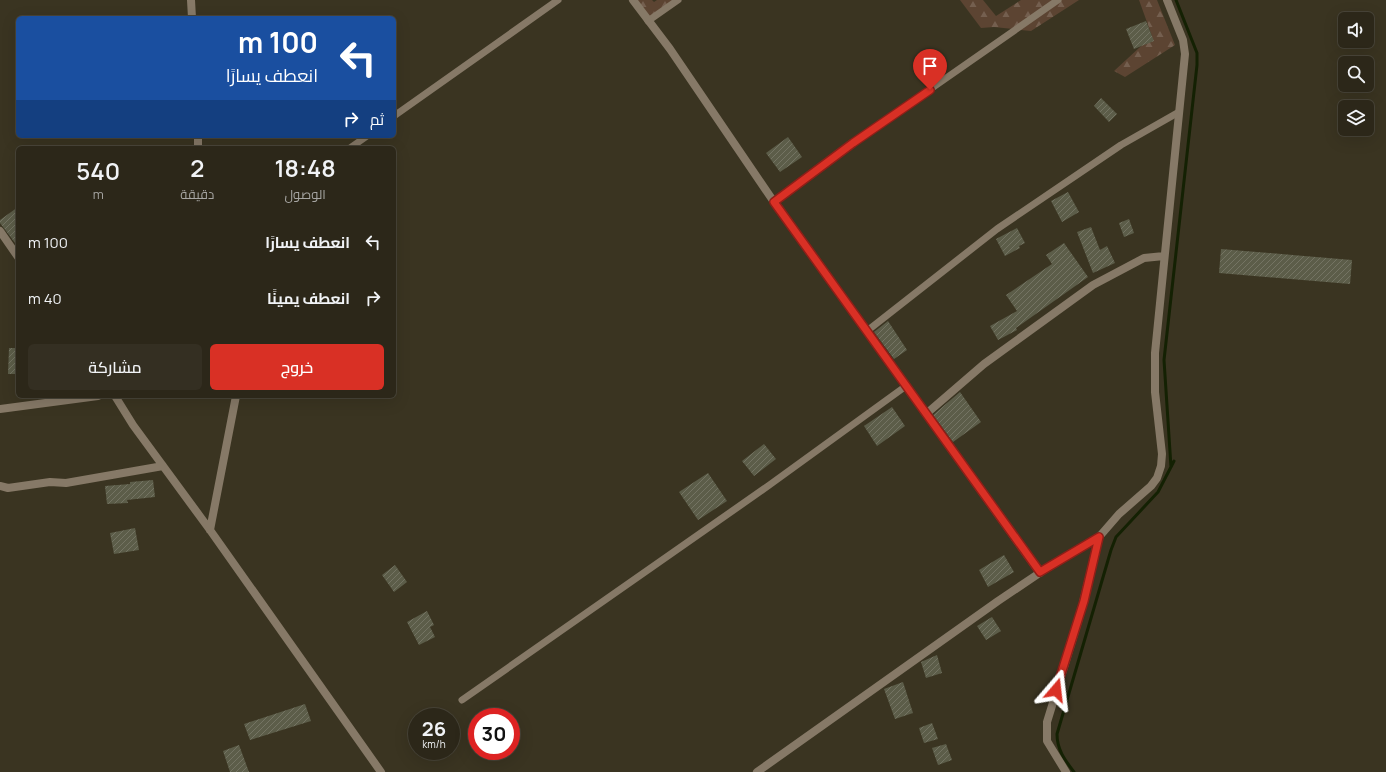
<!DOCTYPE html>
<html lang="ar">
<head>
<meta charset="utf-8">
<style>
	body { margin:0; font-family:Manrope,Cairo,sans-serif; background:#342f22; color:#f1f3f6; direction:rtl; height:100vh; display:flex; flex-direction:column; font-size:15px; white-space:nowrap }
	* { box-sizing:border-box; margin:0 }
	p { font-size:13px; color:#a6a5a2 }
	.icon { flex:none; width:22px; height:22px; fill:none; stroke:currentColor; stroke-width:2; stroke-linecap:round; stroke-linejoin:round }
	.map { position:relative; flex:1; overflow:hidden; direction:ltr }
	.drawer { position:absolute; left:16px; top:146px; width:380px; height:252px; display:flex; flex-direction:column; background:#2c2719; border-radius:6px; box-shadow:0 4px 16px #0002,0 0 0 1px #484438; direction:rtl }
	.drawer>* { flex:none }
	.guide { position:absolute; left:16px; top:16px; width:380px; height:122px; border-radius:6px; box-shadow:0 4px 16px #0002,0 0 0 1px #484438; direction:rtl; background:#1a4fa0; color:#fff; overflow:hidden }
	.fabs { position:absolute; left:1338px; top:12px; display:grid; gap:8px }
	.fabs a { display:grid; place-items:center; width:36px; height:36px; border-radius:6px; background:#2c2719; box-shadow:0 4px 16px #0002,0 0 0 1px #484438; font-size:20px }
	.speed { position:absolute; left:408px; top:708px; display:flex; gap:8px; font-size:20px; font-weight:700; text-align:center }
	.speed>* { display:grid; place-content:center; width:52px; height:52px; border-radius:50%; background:#2c2719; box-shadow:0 4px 16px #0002,0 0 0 1px #484438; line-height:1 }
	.speed small { font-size:10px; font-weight:400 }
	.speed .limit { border:6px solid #d22; background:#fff; color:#111 }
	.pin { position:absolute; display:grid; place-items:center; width:34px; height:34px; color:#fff; margin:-41px -17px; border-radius:50% 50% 50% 0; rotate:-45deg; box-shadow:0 0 4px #0007 }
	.pin .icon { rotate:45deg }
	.me { position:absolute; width:44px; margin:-22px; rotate:17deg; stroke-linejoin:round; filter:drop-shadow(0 0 3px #0008) }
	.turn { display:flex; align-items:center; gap:14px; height:84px; padding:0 12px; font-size:18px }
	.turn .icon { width:52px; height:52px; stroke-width:2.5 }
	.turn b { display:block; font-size:28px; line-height:34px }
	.then { display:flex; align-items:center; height:38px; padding:0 12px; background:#0003; gap:8px; font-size:15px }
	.eta { display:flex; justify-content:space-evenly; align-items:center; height:68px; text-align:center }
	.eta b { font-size:24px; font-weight:600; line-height:28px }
	.cta { display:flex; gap:8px; margin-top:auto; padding:8px 12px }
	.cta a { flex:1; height:46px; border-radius:6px; background:#d93025; color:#fff; font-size:16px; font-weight:600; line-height:46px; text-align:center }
	.cta a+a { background:#342f22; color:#f1f3f6 }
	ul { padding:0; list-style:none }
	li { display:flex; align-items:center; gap:12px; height:56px; padding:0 12px }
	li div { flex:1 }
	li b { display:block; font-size:15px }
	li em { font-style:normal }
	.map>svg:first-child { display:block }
	.forest { fill:url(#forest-firs) }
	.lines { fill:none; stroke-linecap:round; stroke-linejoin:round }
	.stream { stroke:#142103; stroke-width:3 }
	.building { fill:url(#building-hatch) }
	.lane { stroke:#867967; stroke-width:7 }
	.street { stroke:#867967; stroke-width:8 }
	.route-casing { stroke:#8d1f18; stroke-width:10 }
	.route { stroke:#d93025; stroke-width:7 }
</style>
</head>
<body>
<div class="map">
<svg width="1386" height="772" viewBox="0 0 1386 772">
	<defs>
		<pattern id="forest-firs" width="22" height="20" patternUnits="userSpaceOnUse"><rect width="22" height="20" fill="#5c4432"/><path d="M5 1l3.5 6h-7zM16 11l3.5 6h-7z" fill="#745f4f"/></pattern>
		<pattern id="building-hatch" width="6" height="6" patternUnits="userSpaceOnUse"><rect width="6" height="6" fill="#5c5d49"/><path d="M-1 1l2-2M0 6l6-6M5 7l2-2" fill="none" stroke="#747463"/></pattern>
	</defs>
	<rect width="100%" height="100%" fill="#3a3421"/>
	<path class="forest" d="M635 0H652L654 2 657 0H674L648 19Z
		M960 0H983L996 16 1021 0H1079L1031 31 994 27 981 28Z
		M1139 0H1157L1175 45 1125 77 1114 71 1152 36Z"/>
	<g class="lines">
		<path class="stream" d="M1174 461 1171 467 1164 360 1197 65V53L1176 0
			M1074 772C1065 760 1057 750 1057 734L1111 550 1116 537 1158 492 1172 465"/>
	</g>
	<path class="building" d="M1146 21 1154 41 1134 49 1126 29Z
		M1101 98 1117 114 1109 122 1094 106Z
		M788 137 802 157 780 172 766 153Z
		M1068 192 1079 212 1062 222 1051 201Z
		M18 207V247L0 223V220Z
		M1129 219 1134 233 1124 237 1119 223Z
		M1091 227 1100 250 1107 246 1115 263 1093 273 1077 232Z
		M1017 228 1025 243 1019 246 1020 248 1005 256 996 239Z
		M1064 243 1088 277 1016 328 1017 330 998 340 990 326 1017 311 1006 295 1052 264 1046 255Z
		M1221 249 1352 260 1350 284 1219 273Z
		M888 321 907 350 894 359 874 332Z
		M9 348H18V374H8Z
		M960 392 981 422 953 442 933 415Z
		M892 407 905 426 877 446 864 426Z
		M764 444 776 459 754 476 742 461Z
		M708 473 727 501 698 520 679 492Z
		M153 480 155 497 127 500 128 503 107 504 105 486 130 484V482Z
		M135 528 139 550 114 554 110 533Z
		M1004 555 1014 572 988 587 979 570Z
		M395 565 407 582 394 592 382 575Z
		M427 611 434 625 430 627 435 637 419 645 407 622Z
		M992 617 1001 631 986 640 977 626Z
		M937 655 942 673 926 678 921 662Z
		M903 682 913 713 895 719 884 689Z
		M305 704 311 721 250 740 244 724Z
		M932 723 938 739 924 743 919 728Z
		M946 744 952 760 938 765 932 748Z
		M239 745 249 772H230L223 751Z"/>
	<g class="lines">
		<path class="lane" d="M648 21 678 0
			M394 116 558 0
			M350 148 367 136
			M774 202 853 143 1058 0
			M867 331 997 229 1121 145 1179 112
			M462 700 768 486 906 386"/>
		<path class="street" d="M191 0 192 18
			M633 0 670 49 774 202 1040 573
			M198 136V148
			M0 231 18 257
			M115 396 133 425 210 530 381 772
			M0 409 98 396
			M926 414 984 364 1093 285 1144 258 1164 256
			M0 486 8 488 50 482 66 483 163 466
			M210 530 236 396
			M757 772 998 601 1044 570 1099 537 1119 514 1151 486 1157 478 1161 466 1162 454 1155 392V353L1185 54 1183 40 1167 0
			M1066 772 1047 741V722L1080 615 1099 537"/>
	</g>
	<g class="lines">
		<defs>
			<path id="route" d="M930 90 853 143 774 202 1040 572 1099 537 1084 601 1056 690"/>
		</defs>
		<use href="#route" class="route-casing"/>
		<use href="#route" class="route"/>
	</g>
</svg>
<div class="fabs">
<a><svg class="icon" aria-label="sound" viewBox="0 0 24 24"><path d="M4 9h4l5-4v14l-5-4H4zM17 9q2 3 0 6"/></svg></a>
<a><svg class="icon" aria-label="search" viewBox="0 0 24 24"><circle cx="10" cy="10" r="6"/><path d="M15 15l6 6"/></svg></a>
<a><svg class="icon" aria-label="layers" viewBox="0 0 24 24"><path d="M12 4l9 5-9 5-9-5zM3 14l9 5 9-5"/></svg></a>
</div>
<div class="speed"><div>26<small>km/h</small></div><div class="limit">30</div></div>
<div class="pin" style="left:930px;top:90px;background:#d93025"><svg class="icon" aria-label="arrive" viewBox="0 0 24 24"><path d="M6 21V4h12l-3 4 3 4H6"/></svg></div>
<svg class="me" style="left:1056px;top:690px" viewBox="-20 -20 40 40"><path d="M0-17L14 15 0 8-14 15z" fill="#d93025" stroke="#fff" stroke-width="4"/></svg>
<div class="guide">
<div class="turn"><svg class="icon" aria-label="left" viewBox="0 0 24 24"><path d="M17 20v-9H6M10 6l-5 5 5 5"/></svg><div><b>100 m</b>انعطف يسارًا</div></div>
<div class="then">ثم<svg class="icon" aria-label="right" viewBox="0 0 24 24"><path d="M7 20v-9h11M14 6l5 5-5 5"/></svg></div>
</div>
<section class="drawer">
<div class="eta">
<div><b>18:48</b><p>الوصول</p></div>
<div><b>2</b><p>دقيقة</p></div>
<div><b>540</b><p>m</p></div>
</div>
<ul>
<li><svg class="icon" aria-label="left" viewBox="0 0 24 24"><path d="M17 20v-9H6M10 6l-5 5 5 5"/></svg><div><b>انعطف يسارًا</b></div><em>100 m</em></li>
<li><svg class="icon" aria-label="right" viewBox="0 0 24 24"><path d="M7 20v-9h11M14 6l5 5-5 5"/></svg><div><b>انعطف يمينًا</b></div><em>40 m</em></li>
</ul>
<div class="cta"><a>خروج</a><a>مشاركة</a></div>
</section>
</div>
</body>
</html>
